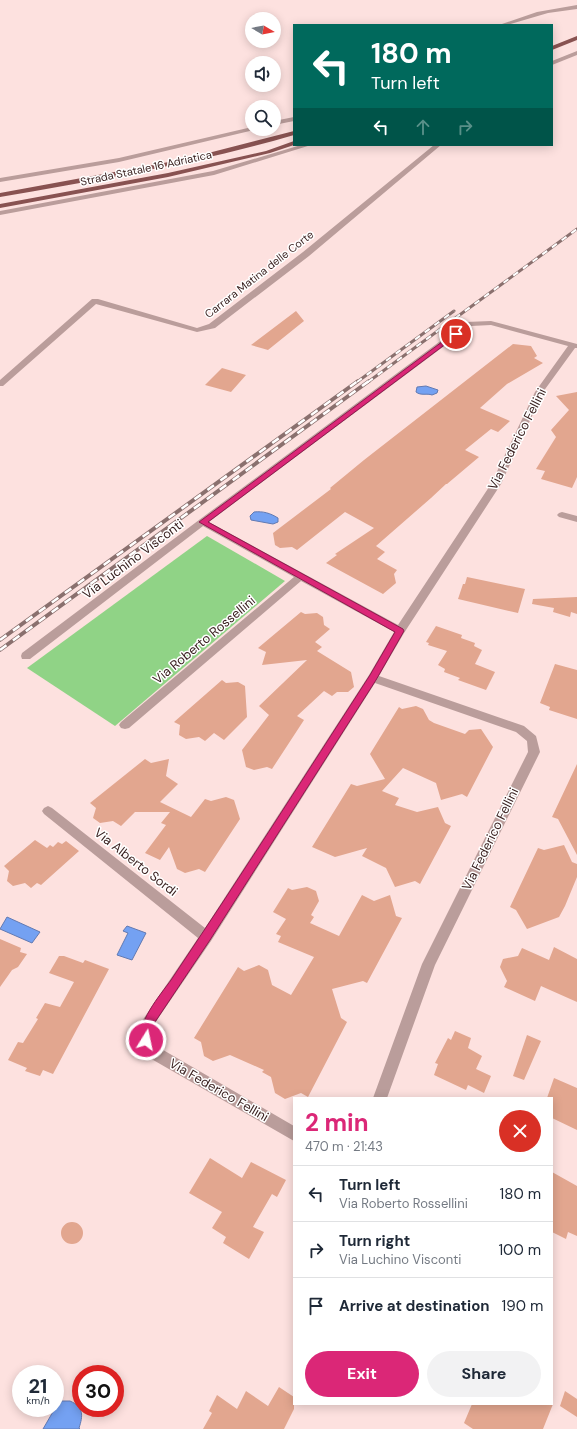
<!DOCTYPE html>
<html lang="en">
<head>
<meta charset="utf-8">
<style>
	body { margin:0; font-family:"DM Sans",sans-serif; background:#f2f2f3; color:#1f2937; height:100vh; display:flex; flex-direction:column; font-size:15px; white-space:nowrap }
	* { box-sizing:border-box; margin:0 }
	p { font-size:13px; color:#747a83 }
	.icon { flex:none; width:22px; height:22px; fill:none; stroke:currentColor; stroke-width:2; stroke-linecap:round; stroke-linejoin:round }
	.map { position:relative; flex:1; overflow:hidden }
	.drawer { position:absolute; left:293px; top:1097px; width:260px; height:308px; display:flex; flex-direction:column; background:#fff; border-radius:0px; box-shadow:0 2px 10px #0003 }
	.drawer>* { flex:none }
	.guide { position:absolute; left:293px; top:24px; width:260px; height:122px; border-radius:0px; box-shadow:0 2px 10px #0003; background:#00695c; color:#fff; overflow:hidden }
	.needle { width:26px; rotate:100deg }
	.fabs { position:absolute; left:245px; top:12px; display:grid; gap:8px }
	.fabs a { display:grid; place-items:center; width:36px; height:36px; border-radius:50%; background:#fff; box-shadow:0 2px 10px #0003; font-size:20px }
	.speed { position:absolute; left:12px; top:1365px; display:flex; gap:8px; font-size:20px; font-weight:700; text-align:center }
	.speed>* { display:grid; place-content:center; width:52px; height:52px; border-radius:50%; background:#fff; box-shadow:0 2px 10px #0003; line-height:1 }
	.speed small { font-size:10px; font-weight:400 }
	.speed .limit { border:6px solid #d22; background:#fff; color:#111 }
	.pin { position:absolute; display:grid; place-items:center; width:34px; height:34px; color:#fff; margin:-17px; border:2px solid #fff; border-radius:50%; box-shadow:0 1px 4px #0007 }
	.me { position:absolute; width:44px; margin:-22px; rotate:10deg; stroke-linejoin:round; filter:drop-shadow(0 0 3px #0008) }
	.turn { display:flex; align-items:center; gap:14px; height:84px; padding:0 12px; font-size:18px }
	.turn .icon { width:52px; height:52px; stroke-width:2.5 }
	.turn b { display:block; font-size:28px; line-height:34px }
	.lanes { display:flex; align-items:center; height:38px; padding:0 12px; background:#0003; justify-content:center; gap:20px; direction:ltr }
	.lanes .off { opacity:.35 }
	.round { display:grid; place-items:center; flex:none; width:42px; height:42px; border-radius:21px; background:#f2f2f3 }
	.head { display:flex; align-items:center; justify-content:space-between; height:68px; padding:0 12px }
	h1 { font-size:24px; font-weight:700; line-height:30px; color:#db2777 }
	.action { display:flex; gap:8px; margin-top:auto; padding:8px 12px }
	.action a { flex:1; height:46px; border-radius:24px; background:#db2777; color:#fff; font-size:16px; font-weight:700; line-height:46px; text-align:center }
	.action a+a { background:#f2f2f3; color:#1f2937 }
	ul { padding:0; list-style:none }
	li { display:flex; align-items:center; gap:12px; height:56px; padding:0 12px; border-top:1px solid #e0e1e3 }
	li div { flex:1 }
	li b { display:block; font-size:15px }
	li em { font-style:normal }
	.map>svg:first-child { display:block }
	.green { fill:#90d386 }
	.water { fill:#74a1f2; stroke:#627ab2 }
	.building { fill:#e2a68f }
	.lines { fill:none; stroke-linecap:round; stroke-linejoin:round }
	.minor { fill:#ba9d9b; fill-rule:evenodd }
	.trunk { fill:#885251; fill-rule:evenodd }
	.rail-far1-casing { stroke:#8a706e; stroke-width:3 }
	.rail-casing { stroke:#8a706e; stroke-width:4 }
	.rail-far1 { stroke:#fff; stroke-width:2; stroke-dasharray:6; stroke-linecap:butt }
	.rail { stroke:#fff; stroke-width:2.5; stroke-dasharray:8; stroke-linecap:butt }
	.route { fill:#db2777; stroke:#8e194d }
	.labels { text-anchor:middle; dominant-baseline:central; stroke-width:3; stroke-linejoin:round; paint-order:stroke }
	.far-street-label { font-size:11px; fill:#371e1d; stroke:#fff }
	.street-label { font-size:13px; fill:#371e1d; stroke:#fff }
</style>
</head>
<body>
<div class="map">
<svg width="577" height="1429" viewBox="0 0 577 1429">
	<rect width="100%" height="100%" fill="#fde1df"/>
	<path class="green" d="M207 536 285 581 115 726 27 668Z"/>
	<path class="water" d="M426 386 438 390 437 393 432 395C427 393 421 396 416 392L417 387Z
		M254 512C263 511 270 513 278 518V522L273 524 251 520 250 516Z
		M7 917 40 932 32 943 0 929Z
		M127 926 146 933 132 960 117 955 128 933 123 931Z
		M62 1401H70C84 1407 83 1416 79 1428L80 1429H43L54 1410Z"/>
	<path class="building" d="M296 311 304 321 268 350 251 345Z
		M513 344 531 346 537 356 534 358 543 363 507 384 480 408 510 421 498 432 491 429 465 450 479 457 447 484H446L431 498 376 546 385 552 377 559 397 570 394 574 396 583 383 594 326 563 337 555 335 554 374 528 345 512 297 550 292 547 280 548 275 545 273 533 331 489 330 488 364 460Z
		M222 368 246 375 231 392 205 385Z
		M577 392V477L572 488 541 479 545 471 536 469 556 437 551 430 569 410 556 396Z
		M467 577 525 589 518 613 458 599 463 584H465Z
		M577 597V614L571 612 570 617 553 612 554 608 532 604 533 599Z
		M301 612 305 614 317 613 323 617 324 625 330 629 315 642 322 647 317 651 351 672 354 687 348 692H337L332 696 324 691 297 716 304 720 272 769 267 767 254 770 246 767 242 750 269 715 259 706 307 660 262 665 266 652 258 648Z
		M436 626 462 635 461 638 475 643 474 646 482 650 475 664 495 672 486 690 458 680 460 678 444 672 445 669 438 665 447 651 428 645 429 643 426 642Z
		M555 664 577 670V719L549 710 550 707 540 703Z
		M222 680 226 683 238 682 245 686 247 717 224 740 214 733 205 741 199 737 186 739 179 735 180 725 174 722Z
		M416 706 423 709 429 720 434 723 465 734 469 730 481 729 493 747 467 797 462 794 441 800 436 783 403 768 382 791 399 798 395 805 417 812 438 807 445 823 451 826 420 884 415 881 395 887 386 868 362 856 367 848 335 857 312 847 351 784 357 786 385 779 370 754 399 707 402 709Z
		M145 759 151 763 169 759 166 776 178 784 160 802 191 817 205 799 211 801 226 797 234 800 240 819 205 872 199 869 185 873 177 869 169 847 160 860 145 853 166 825 161 823 170 812H135L121 826 113 821 100 823 93 818 96 808 90 803Z
		M577 764V855L558 819 552 817Z
		M35 840 47 848 50 845 53 847 58 842 62 844 66 841 79 851 41 885 37 883 31 888 25 883 13 886 7 881 9 871 4 866Z
		M564 845 572 862 577 864V877L565 906 559 917 527 929 516 910 510 907 538 848 544 850Z
		M307 887 316 891 319 901 311 915 314 917 310 923 339 936 362 895 374 901 390 895 396 916 402 918 367 983 363 981 332 989 341 1018 347 1022 308 1097 301 1093 285 1099 275 1093 271 1077 262 1072 264 1070 230 1055 213 1061 204 1056 201 1042 194 1038 238 967 244 971 259 965 268 970 272 985 291 995 314 957 278 942 281 936 276 934 286 919 273 912 288 888 292 890Z
		M0 939 21 948 20 952 27 954 18 967 12 970 0 987Z
		M554 947 577 959V1002L541 986 535 1001 504 987 507 981 500 967 503 959 518 956 522 948 549 960Z
		M59 956H64L83 963 85 960 109 969 53 1074 43 1070 40 1076 25 1071 27 1068 8 1060 18 1042 23 1043 38 1019 36 1018 45 1003 60 1007 74 982 49 973Z
		M455 1031 471 1038 468 1048 482 1056 476 1069 491 1076 484 1093 468 1085 466 1090 434 1075 438 1064 435 1063 448 1038 451 1040Z
		M527 1035 541 1041 524 1080 513 1076Z
		M554 1078 577 1088V1130L552 1118V1098H547Z
		M210 1158 242 1178 251 1162 286 1180 277 1197 272 1194 253 1227 264 1232 249 1259 223 1243 226 1237 212 1228 222 1212 189 1193Z
		M552 1172 577 1186V1236L568 1232 566 1239 552 1232Z
		M61 1233a11 11 0 1 1 22 0a11 11 0 1 1-22 0Z
		M279 1387 294 1397V1409L284 1429H203L212 1413 209 1411 217 1395 237 1409 246 1391 268 1406Z
		M565 1391 577 1399V1417L560 1406Z
		M472 1404H553L543 1429H473L464 1423Z"/>
	<g class="lines">
		<path class="minor" d="M577 5V9L548 13 507 25H499L537 12Z
			M577 51V55L552 65V61Z
			M294 117V121L274 125V121Z
			M252 127V129H255L254 130 119 162 0 182V178L119 158Z
			M301 145H311L214 175 0 215V211L213 171Z
			M434 145H441L309 256 215 328 197 332 96 304 3 386H0V380L92 299H98L197 328 209 324 303 252Z
			M491 321 577 344V348H575L543 392 501 484 404 633 379 676 524 726 536 736 540 752 435 965 387 1098H373L422 964 528 752 527 741 516 732 375 683 211 941 155 1023 153 1039 158 1047 294 1126V1141L148 1057 139 1040 142 1021 198 938 44 814 42 811 44 808 48 806 52 808 205 928 369 675 394 632 301 581 129 728 125 729 121 728 119 725 121 722 294 577 203 526 30 659H22L21 656 22 653 199 520 466 322ZM491 325 568 346 535 392 491 484 398 625 209 522 471 326Z
			M562 512 577 516V522L559 517 557 515 559 513Z"/>
		<path class="trunk" d="M577 36V40L552 50V46Z
			M294 131V135C198 163 99 180 0 197V193L185 159Z
			M294 141V145L270 153 168 177 0 208V204L168 173 266 151Z"/>
		<defs>
			<path id="rail-far1" d="M357 382 454 311
				M368 382 577 229"/>
			<path id="rail" d="M0 640 358 381
				M0 650 369 381"/>
		</defs>
		<use href="#rail-far1" class="rail-far1-casing"/>
		<use href="#rail" class="rail-casing"/>
		<use href="#rail-far1" class="rail-far1"/>
		<use href="#rail" class="rail"/>
	</g>
	<path class="route" d="M454 333 459 334 208 522 403 629 404 631 376 680 210 940 155 1022 150 1044 146 1045 142 1044C134 1025 161 994 171 980 239 879 304 777 370 675L395 632 199 522Z"/>
	<g class="labels">
		<g class="far-street-label">
			<text transform="translate(146 168) rotate(-12)">Strada Statale 16 Adriatica</text>
			<text transform="translate(259 274) rotate(-38)">Carrara Matina delle Corte</text>
		</g>
		<g class="street-label">
			<text transform="translate(517 439) rotate(-63)">Via Federico Fellini</text>
			<text transform="translate(133 559) rotate(-37)">Via Luchino Visconti</text>
			<text transform="translate(204 640) rotate(-40)">Via Roberto Rossellini</text>
			<text transform="translate(490 839) rotate(-64)">Via Federico Fellini</text>
			<text transform="translate(136 862) rotate(38)">Via Alberto Sordi</text>
			<text transform="translate(219 1090) rotate(30)">Via Federico Fellini</text>
		</g>
	</g>
</svg>
<div class="fabs">
<a><svg class="needle" viewBox="-14 -14 28 28"><path d="M0-13l5 13h-10z" fill="#e53935"/><path d="M0 13l5-13h-10z" fill="#747a83"/></svg></a>
<a><svg class="icon" aria-label="sound" viewBox="0 0 24 24"><path d="M4 9h4l5-4v14l-5-4H4zM17 9q2 3 0 6"/></svg></a>
<a><svg class="icon" aria-label="search" viewBox="0 0 24 24"><circle cx="10" cy="10" r="6"/><path d="M15 15l6 6"/></svg></a>
</div>
<div class="speed"><div>21<small>km/h</small></div><div class="limit">30</div></div>
<div class="pin" style="left:456px;top:334px;background:#d93025"><svg class="icon" aria-label="arrive" viewBox="0 0 24 24"><path d="M6 21V4h12l-3 4 3 4H6"/></svg></div>
<svg class="me" style="left:146px;top:1040px" viewBox="-20 -20 40 40"><circle r="17" fill="#db2777" stroke="#fff" stroke-width="3"/><path d="M0-11L8 9 0 5-8 9z" fill="#fff"/></svg>
<div class="guide">
<div class="turn"><svg class="icon" aria-label="left" viewBox="0 0 24 24"><path d="M17 20v-9H6M10 6l-5 5 5 5"/></svg><div><b>180 m</b>Turn left</div></div>
<div class="lanes"><svg class="icon" aria-label="left" viewBox="0 0 24 24"><path d="M17 20v-9H6M10 6l-5 5 5 5"/></svg><svg class="icon off" aria-label="ahead" viewBox="0 0 24 24"><path d="M12 20V5M6 11l6-6 6 6"/></svg><svg class="icon off" aria-label="right" viewBox="0 0 24 24"><path d="M7 20v-9h11M14 6l5 5-5 5"/></svg></div>
</div>
<section class="drawer">
<div class="head"><div><h1>2 min</h1><p>470 m · 21:43</p></div><a class="round" style="background:#d93025;color:#fff"><svg class="icon" aria-label="close" viewBox="0 0 24 24"><path d="M6 6l12 12M18 6L6 18"/></svg></a></div>
<ul>
<li><svg class="icon" aria-label="left" viewBox="0 0 24 24"><path d="M17 20v-9H6M10 6l-5 5 5 5"/></svg><div><b>Turn left</b><p>Via Roberto Rossellini</p></div><em>180 m</em></li>
<li><svg class="icon" aria-label="right" viewBox="0 0 24 24"><path d="M7 20v-9h11M14 6l5 5-5 5"/></svg><div><b>Turn right</b><p>Via Luchino Visconti</p></div><em>100 m</em></li>
<li><svg class="icon" aria-label="arrive" viewBox="0 0 24 24"><path d="M6 21V4h12l-3 4 3 4H6"/></svg><div><b>Arrive at destination</b></div><em>190 m</em></li>
</ul>
<div class="action"><a>Exit</a><a>Share</a></div>
</section>
</div>
</body>
</html>
